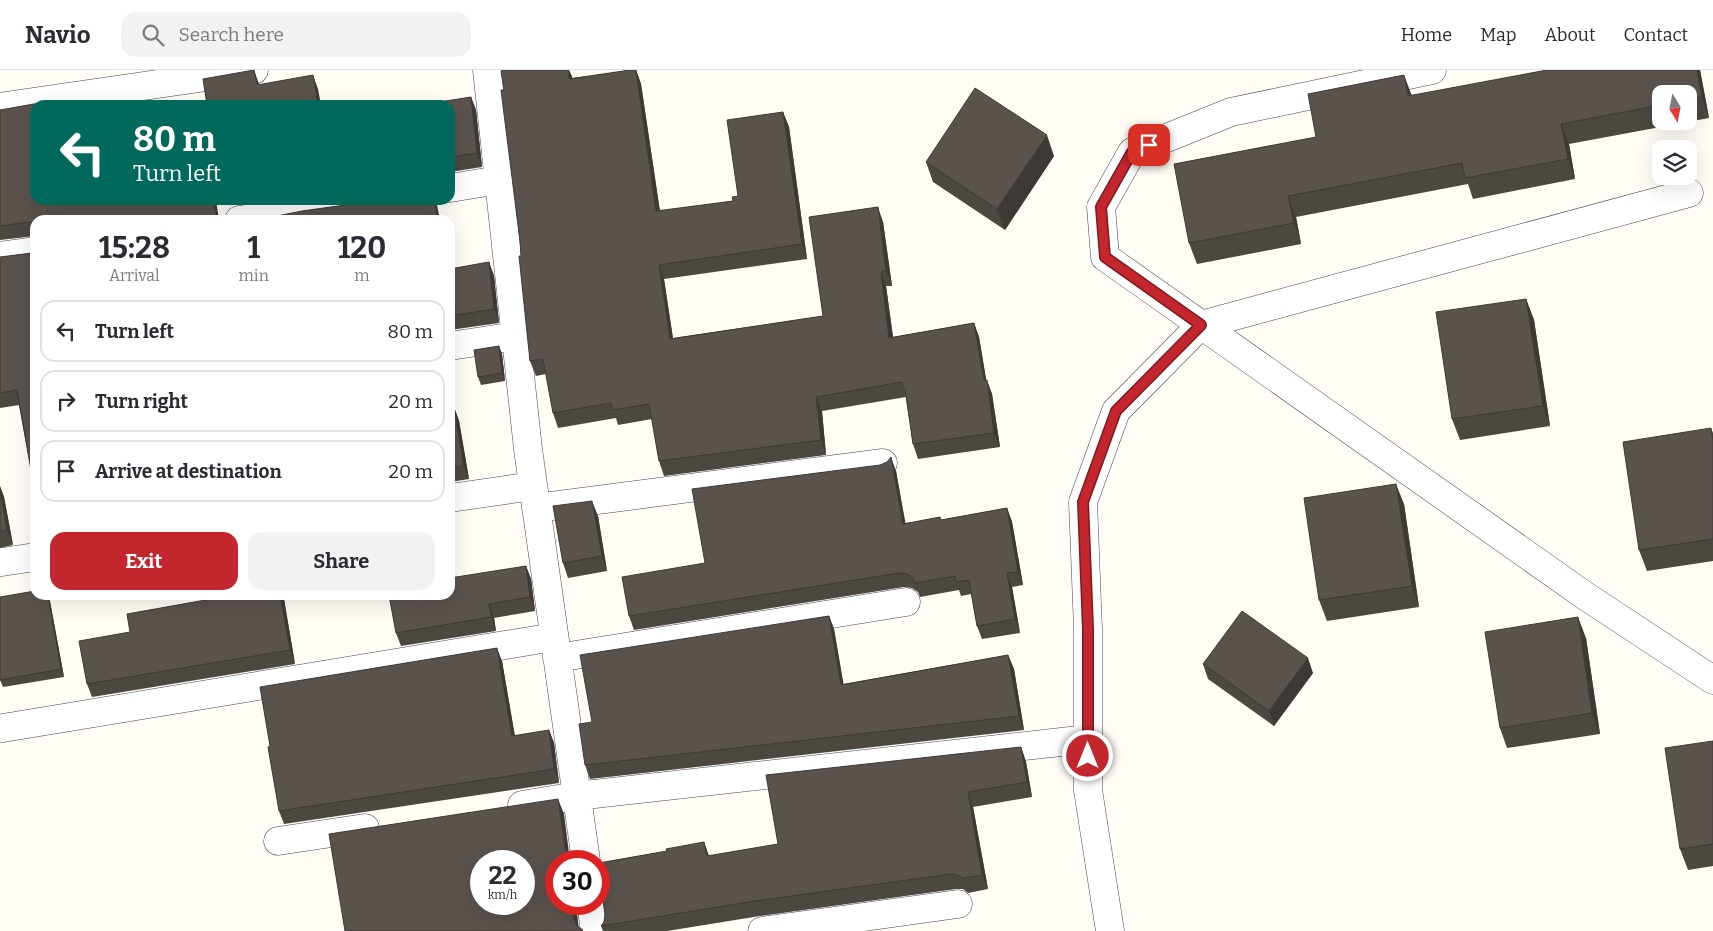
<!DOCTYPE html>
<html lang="en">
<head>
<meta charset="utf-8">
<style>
	body { margin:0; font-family:Bitter,serif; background:#f2f2f3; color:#2b2b33; height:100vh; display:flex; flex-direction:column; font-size:19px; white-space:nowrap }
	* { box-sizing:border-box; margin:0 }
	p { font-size:16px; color:#7c7c81 }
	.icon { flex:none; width:28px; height:28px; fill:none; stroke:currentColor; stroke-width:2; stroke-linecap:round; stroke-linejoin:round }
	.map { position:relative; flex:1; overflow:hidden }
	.drawer { position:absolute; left:30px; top:145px; width:425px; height:385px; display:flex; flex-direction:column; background:#fff; border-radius:15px; box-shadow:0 5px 20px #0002 }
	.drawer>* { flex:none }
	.hud { position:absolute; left:30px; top:30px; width:425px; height:105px; border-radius:15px; box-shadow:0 5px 20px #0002; background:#00695c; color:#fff; overflow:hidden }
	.needle { width:32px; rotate:170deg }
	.tools { position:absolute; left:1652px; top:15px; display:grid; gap:10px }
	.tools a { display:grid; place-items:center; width:45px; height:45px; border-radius:10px; background:#fff; box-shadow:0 5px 20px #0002; font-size:25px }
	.speed { position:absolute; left:470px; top:780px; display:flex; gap:10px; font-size:25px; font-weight:700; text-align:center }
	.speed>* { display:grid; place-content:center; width:65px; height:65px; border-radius:50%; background:#fff; box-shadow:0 5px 20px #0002; line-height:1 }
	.speed small { font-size:12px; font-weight:400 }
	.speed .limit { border:8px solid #d22; background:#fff; color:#111 }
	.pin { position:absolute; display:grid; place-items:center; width:42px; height:42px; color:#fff; margin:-21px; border-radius:10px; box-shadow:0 2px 8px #0006 }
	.me { position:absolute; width:55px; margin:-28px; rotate:0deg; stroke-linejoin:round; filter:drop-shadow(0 0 4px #0008) }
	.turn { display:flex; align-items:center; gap:18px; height:105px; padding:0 20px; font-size:22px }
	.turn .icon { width:65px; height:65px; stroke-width:2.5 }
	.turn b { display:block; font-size:35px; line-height:42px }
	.eta { display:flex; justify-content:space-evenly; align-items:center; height:85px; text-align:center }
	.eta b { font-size:30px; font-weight:700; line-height:35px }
	.primary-button { display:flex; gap:10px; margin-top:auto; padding:10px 20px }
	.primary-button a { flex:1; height:58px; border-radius:15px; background:#c4262e; color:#fff; font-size:20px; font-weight:700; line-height:58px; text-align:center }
	.primary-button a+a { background:#f2f2f3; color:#2b2b33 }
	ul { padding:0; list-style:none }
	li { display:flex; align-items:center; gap:15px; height:62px; margin:0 10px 8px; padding:0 10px; border:2px solid #e1e1e2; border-radius:15px }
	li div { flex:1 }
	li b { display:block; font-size:19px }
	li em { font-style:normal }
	header { display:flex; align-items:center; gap:30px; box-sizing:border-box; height:70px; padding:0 25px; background:#fff; border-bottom:1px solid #e1e1e2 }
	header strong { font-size:24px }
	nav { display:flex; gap:28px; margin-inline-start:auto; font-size:18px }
	.search { width:350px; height:45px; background:#f2f2f3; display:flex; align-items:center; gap:12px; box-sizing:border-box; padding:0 18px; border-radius:15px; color:#7c7c81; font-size:19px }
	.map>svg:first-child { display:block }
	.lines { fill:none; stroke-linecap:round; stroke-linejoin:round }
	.minor-casing { stroke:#444; stroke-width:29 }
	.minor { stroke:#fff; stroke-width:28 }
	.wall { fill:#4d4742; fill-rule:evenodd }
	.shaded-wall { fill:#3f3936 }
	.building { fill:#5a524d; stroke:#3f3936; fill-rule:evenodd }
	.route-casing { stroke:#7f191e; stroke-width:12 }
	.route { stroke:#c4262e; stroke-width:9 }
</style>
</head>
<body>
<header>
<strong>Navio</strong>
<div class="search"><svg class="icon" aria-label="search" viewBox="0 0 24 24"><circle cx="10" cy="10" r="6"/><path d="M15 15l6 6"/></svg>Search here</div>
<nav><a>Home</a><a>Map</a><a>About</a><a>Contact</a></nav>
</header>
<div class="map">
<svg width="1713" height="861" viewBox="0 0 1713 861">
	<rect width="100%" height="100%" fill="#fffdf5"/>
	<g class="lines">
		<defs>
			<path id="minor" d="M487 0 528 379 586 791
				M1432 0 1231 42 1132 82 1101 137 1105 187 1584 525 1713 610
				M0 37 254 0
				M450 118 499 110
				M239 150 370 130
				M0 186 35 181
				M450 276 516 266
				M450 428 533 416
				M536 438 883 393
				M2 492 35 487
				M557 588 906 532
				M3 658 554 567
				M522 735 576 726 1088 669
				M278 771 365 758
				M591 834 595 861
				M762 861 958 834
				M1110 861 1088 720V559L1083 432 1116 341 1201 255 1689 123"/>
		</defs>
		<use href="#minor" class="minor-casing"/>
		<use href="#minor" class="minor"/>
	</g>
	<path class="wall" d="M636 0 641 14 660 141 733 131 738 126 783 42 789 57 807 189 664 209 673 268 823 246 883 152 892 216H886L893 267 974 253 979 267 986 310 992 324 1000 377 918 389 913 374 906 327 822 341 826 385 664 406 659 391 652 349 618 355 616 348 558 358 553 343 546 304 536 306 530 291 521 186 572 6V8Z
		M1547 0H1700L1709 48 1569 74 1575 109 1473 129 1468 114 1296 147 1301 174 1197 194 1189 173 1316 67 1412 26ZM1661 24H1689V51H1661Z
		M471 27 476 40 482 97 450 102V35Z
		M0 40 35 130V166L0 170Z
		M1054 86 1005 160 933 112 926 92Z
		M35 181V411L31 400 19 335 0 338V187L32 183Z
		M489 192 494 206 499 253 450 260V199Z
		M1526 229 1534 250 1550 356 1460 370 1452 349Z
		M499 276 502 284 505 311 481 315 478 307Z
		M454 337 459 351 469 409 450 412V338Z
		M1711 358 1713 363V491L1647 501 1639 480Z
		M896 401 905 453 941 450 1007 438 1012 452 1023 515 1012 517 1020 563 982 569 977 556 971 524 961 526 959 520 920 527 918 522 912 518 904 517 634 560 629 546 705 493Z
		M0 416 4 427 13 475 0 478Z
		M1404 434 1419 537 1327 551 1319 530Z
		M598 446 607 501 568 508 563 493Z
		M526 496 531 509 535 541 494 548 496 561 401 576 396 563Z
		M228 525H308L284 529 295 594 92 627 87 614 130 562 228 526Z
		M49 526 64 607 3 617 0 610Z
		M829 546 834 559 843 614 1008 585 1014 599 1024 660 590 709 585 695 592 652Z
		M1586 568 1600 664 1507 678 1500 658Z
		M502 591 515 666 549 660 554 673 559 713 284 754 279 741 270 676Z
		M1203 594 1313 603 1274 656 1208 609Z
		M1713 671V796L1688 800 1680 779Z
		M1021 677 1026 692 1032 727 973 737 988 819 968 823 963 819H956L760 846 667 861H603L601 856 604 852 605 844 602 823 599 821V793L667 781 704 772 709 786 778 774Z"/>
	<path class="shaded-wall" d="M254 0 259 14 257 15Z
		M568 0H569L572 6 574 24 569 9Z
		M636 0 641 14 662 156 656 141Z
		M1697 0H1700L1709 48 1702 27Z
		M313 5 318 19 321 35H318Z
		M1404 5 1412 26H1408Z
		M471 27 476 40 482 97 477 83Z
		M783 42 789 57 807 189 802 174Z
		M1561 54 1569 74 1575 109 1568 89Z
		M1047 65 1054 86 1005 160 997 139Z
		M1288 126 1296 147 1301 174 1294 153Z
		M213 130H216L219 150H217Z
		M434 130H436L440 150H438Z
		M878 137 883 152 892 216 886 201Z
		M489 192 494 206 499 253 494 239Z
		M659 195 664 209 675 283 670 269Z
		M881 202 886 216 895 282 889 268Z
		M1526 229 1534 250 1550 356 1543 336Z
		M974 253 979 267 988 320 987 310 992 324 1000 377 994 363 984 310Z
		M499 276 502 284 505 311 502 303Z
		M816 327 822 341 826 385 821 370Z
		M454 337 459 351 469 409 464 396Z
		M891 387 896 401 908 467 903 454Z
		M1396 414 1404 434 1419 537 1412 516Z
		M0 416 4 427 13 475 7 460Z
		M592 431 598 446 607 501 602 486Z
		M1007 438 1012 452 1023 515 1018 502Z
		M526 496 531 509 535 541 530 527Z
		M1007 503 1012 517 1020 563 1015 549Z
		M48 525H49V526L64 607 61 599Z
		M280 525H282L284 529 295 594 290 580Z
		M489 534 494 548 496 561 491 547Z
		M829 546 834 559 846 628 841 615Z
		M1578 547 1586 568 1600 664 1592 643Z
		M497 578 502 591 517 680 512 666Z
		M1008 585 1014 599 1024 660 1019 646Z
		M1308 588 1313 603 1274 656 1269 641Z
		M549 660 554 673 559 713 554 699Z
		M1021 677 1026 692 1032 727 1027 712Z
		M968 722 973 737 988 819 982 805Z
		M558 729 564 744 570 791 565 779Z
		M704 772 709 787 707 786Z
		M572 834H576L579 861 574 849Z"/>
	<path class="building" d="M254 0 257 15 313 5 318 35H207L203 9Z
		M505 0H568L569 9 630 0H636L656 141 733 131 732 127 738 126 727 50 783 42 802 174 659 195 670 269 823 246 809 147 878 137 886 201 881 202 889 268 974 253 984 310H987L994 363 913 374 905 319H903L902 312 816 327 821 370 659 391 649 334 613 340 611 333 553 343 543 289 530 291 519 186H521L520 171 501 20H504L501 1Z
		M1547 0H1697L1702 27 1689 29V24H1661V35L1561 54 1568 89 1465 108 1462 93 1288 126 1294 153 1189 173 1174 94 1316 67 1308 24 1404 5 1408 26Z
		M975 18 1047 65 997 139 926 92Z
		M471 27 477 83 450 87V35H434L433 33Z
		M45 32V35H35V130H213L217 150H35V153L28 152 0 156V40Z
		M371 130H434L438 150H257L302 141 367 132Z
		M35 181V399L31 400 17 320 0 323V187L32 183Z
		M489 192 494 239 450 246V199Z
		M1526 229 1543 336 1452 349 1436 242Z
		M499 276 502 303 478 307 474 280Z
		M454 337 464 396 450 398V338Z
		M1711 358 1713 371V469L1639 480 1623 372Z
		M891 387 903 454 940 447 941 450 1007 438 1018 502 1007 503 1015 549 977 556 969 510 956 512 955 506 915 513 913 508 907 504 899 503 629 546 622 507 705 493 692 419 880 395 887 392Z
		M1396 414 1412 516 1319 530 1304 428Z
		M0 419 7 460 0 462Z
		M592 431 602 486 563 493 553 436Z
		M526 496 530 527 489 534 491 547 396 563 389 525H450V508Z
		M35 521V525H48L61 599 0 610V527Z
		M228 525H280L290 580 87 614 79 571 130 562 127 544 228 526Z
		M1242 541 1308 588 1269 641 1203 594Z
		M829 546 841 615 1008 585 1019 646 585 695 579 654 592 652 580 585Z
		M1578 547 1592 643 1500 658 1485 562Z
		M497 578 512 666 549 660 554 699 279 741 268 677 270 676 260 617Z
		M1713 671V774L1680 779 1665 678Z
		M1021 677 1027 712 968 722 982 805 963 808 958 805 951 804 755 831 601 856 604 852 605 844 601 817 599 812V793L667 781 666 779 704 772 707 786 778 774 766 705Z
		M558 729 565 779 569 786 574 791H579H556V834H572L574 849 577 856 583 860 579 861H345L329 764ZM481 791H524V834H481Z"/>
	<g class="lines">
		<defs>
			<path id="route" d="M1088 686V559L1083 432 1116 341 1201 255 1105 187 1101 137 1132 82 1149 75"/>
		</defs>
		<use href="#route" class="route-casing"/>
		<use href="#route" class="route"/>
	</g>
</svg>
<div class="tools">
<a><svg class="needle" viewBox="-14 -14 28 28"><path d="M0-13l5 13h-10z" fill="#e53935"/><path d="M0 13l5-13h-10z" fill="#7c7c81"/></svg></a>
<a><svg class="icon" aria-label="layers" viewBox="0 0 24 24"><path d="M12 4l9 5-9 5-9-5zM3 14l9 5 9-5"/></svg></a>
</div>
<div class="speed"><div>22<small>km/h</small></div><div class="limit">30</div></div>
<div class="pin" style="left:1149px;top:75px;background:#d93025"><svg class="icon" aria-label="arrive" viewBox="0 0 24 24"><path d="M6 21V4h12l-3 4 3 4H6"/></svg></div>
<svg class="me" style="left:1088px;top:686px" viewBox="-20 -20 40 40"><circle r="17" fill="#c4262e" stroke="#fff" stroke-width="3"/><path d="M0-11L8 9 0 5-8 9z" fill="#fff"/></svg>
<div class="hud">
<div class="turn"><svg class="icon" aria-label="left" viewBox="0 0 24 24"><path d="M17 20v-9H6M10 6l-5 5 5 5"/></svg><div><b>80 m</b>Turn left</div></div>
</div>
<section class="drawer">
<div class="eta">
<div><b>15:28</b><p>Arrival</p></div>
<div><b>1</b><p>min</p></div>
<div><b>120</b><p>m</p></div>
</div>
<ul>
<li><svg class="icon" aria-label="left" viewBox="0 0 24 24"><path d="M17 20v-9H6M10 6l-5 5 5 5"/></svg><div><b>Turn left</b></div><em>80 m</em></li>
<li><svg class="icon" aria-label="right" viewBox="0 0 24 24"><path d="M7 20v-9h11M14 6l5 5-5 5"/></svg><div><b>Turn right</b></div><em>20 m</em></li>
<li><svg class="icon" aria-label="arrive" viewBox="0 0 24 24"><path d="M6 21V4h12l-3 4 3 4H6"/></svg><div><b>Arrive at destination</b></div><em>20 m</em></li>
</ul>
<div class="primary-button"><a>Exit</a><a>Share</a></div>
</section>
</div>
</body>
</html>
